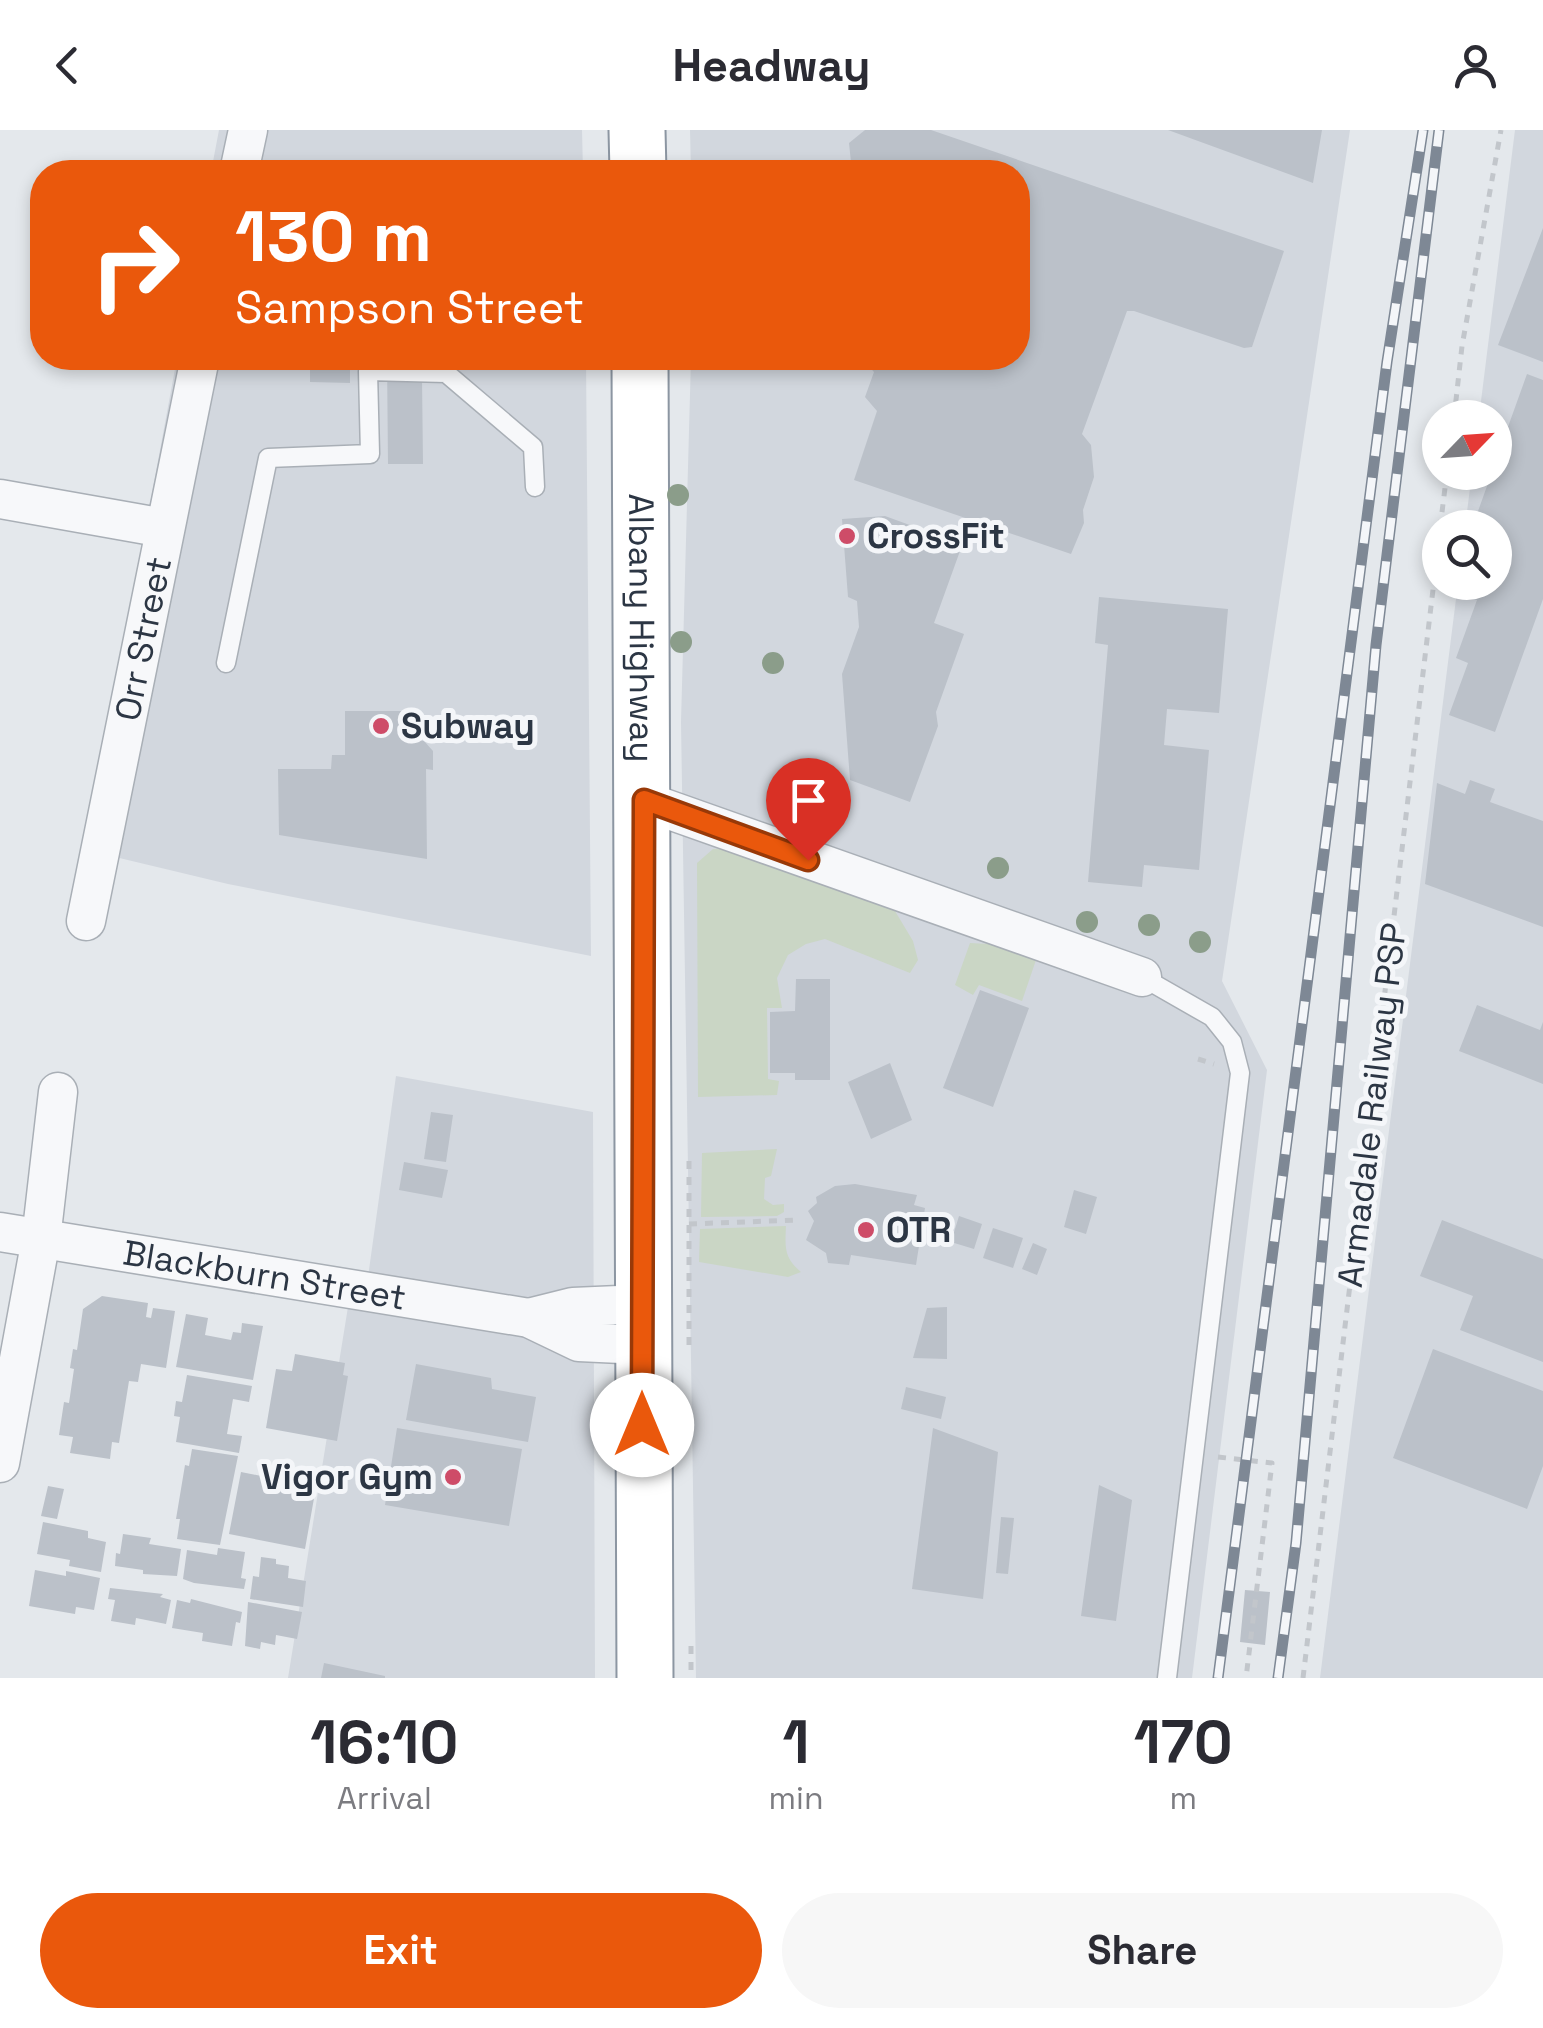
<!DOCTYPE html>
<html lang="en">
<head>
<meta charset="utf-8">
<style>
	body { margin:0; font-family:"Space Grotesk",sans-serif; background:#f7f7f7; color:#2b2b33; height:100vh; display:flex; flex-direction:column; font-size:38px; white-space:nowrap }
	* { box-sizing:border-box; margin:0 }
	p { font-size:32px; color:#7c7c81 }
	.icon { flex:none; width:55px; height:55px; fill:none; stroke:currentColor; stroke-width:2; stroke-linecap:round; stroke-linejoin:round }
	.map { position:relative; height:1548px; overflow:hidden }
	.panel { display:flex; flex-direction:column; background:#fff; flex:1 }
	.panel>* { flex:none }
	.banner { position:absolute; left:30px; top:30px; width:1000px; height:210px; border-radius:40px; box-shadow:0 5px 15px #0003; background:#ea580c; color:#fff; overflow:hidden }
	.needle { width:65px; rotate:65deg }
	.tools { position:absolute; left:1422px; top:270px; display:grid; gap:20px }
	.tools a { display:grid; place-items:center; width:90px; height:90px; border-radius:50%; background:#fff; box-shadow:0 5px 15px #0003; font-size:50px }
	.pin { position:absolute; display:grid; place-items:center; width:85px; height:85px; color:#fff; margin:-102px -42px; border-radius:50% 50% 50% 0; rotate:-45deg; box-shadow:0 0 10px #0007 }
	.pin .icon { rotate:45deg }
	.me { position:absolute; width:110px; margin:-55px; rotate:0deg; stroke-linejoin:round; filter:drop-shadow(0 0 8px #0008) }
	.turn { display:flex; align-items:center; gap:35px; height:210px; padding:0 40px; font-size:45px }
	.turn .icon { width:130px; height:130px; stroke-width:2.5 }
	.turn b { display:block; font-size:70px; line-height:85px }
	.eta { display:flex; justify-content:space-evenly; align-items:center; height:170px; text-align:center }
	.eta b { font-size:60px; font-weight:700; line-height:70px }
	.button { display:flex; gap:20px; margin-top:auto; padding:20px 40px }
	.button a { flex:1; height:115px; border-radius:60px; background:#ea580c; color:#fff; font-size:40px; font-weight:700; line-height:115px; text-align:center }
	.button a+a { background:#f7f7f7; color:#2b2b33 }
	header { display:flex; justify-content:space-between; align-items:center; height:130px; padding:0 40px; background:#fff; font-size:45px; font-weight:700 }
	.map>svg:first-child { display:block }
	.built { fill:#d2d7de }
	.green { fill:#cad6c5 }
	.building { fill:#bbc1c9 }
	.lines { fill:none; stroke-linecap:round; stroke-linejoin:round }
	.lane-casing { stroke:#a9afb6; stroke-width:21 }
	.street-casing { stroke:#a9afb6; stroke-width:41 }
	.highway-casing { stroke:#8c96a2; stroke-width:59 }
	.path { stroke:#c2c6cb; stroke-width:5; stroke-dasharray:8 8; stroke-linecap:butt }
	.lane { stroke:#f7f8fa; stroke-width:18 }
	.street { stroke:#f7f8fa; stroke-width:38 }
	.highway { stroke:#fff; stroke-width:55 }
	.rail-casing { stroke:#7e8895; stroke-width:11 }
	.rail { stroke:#f4f6f9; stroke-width:8; stroke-dasharray:22; stroke-linecap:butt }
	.tree { fill:#8b9d8a }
	.route-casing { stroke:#983908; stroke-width:25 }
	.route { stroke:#ea580c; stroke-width:18 }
	.poi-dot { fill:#ce4c68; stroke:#f4f6f9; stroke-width:4 }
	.labels { text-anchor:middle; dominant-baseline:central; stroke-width:10; stroke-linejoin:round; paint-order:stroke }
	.poi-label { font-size:35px; font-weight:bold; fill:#2c3644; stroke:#f4f6f9; text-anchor:start }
	.street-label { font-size:35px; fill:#2c3644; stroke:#f4f6f9 }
</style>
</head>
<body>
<header><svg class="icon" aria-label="back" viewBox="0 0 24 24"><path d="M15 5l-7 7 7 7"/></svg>Headway<svg class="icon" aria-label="person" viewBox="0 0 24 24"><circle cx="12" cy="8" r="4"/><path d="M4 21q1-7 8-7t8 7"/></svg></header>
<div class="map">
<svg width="1543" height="1548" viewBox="0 0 1543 1548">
	<rect width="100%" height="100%" fill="#e4e8ec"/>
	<path class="built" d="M219 0H582L583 42H211Z
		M690 0H1350L1222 851 1267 940 1192 1548H696L681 592 691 228H1018V42H691Z
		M1515 0H1543V1548H1320L1458 453 1495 452V398L1465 397 1472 343 1495 342V288L1479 287Z
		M177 228H586L591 826 228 754 86 720Z
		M396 946 593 982 595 1548H288L353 1146 368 1147Z"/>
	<path class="green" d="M730 718 892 776 913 811 918 830 910 843 825 809 806 814 788 825 777 848 782 878H767L768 949 779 951 777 965 698 967 697 733 713 719Z
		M970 813 989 814 1036 830 1022 871 979 855 973 865 955 855Z
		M777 1019 771 1046 765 1048 764 1069 773 1075 784 1074V1082L777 1086 701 1087 702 1023Z
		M786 1096C785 1118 784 1128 801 1142L788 1147 699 1132 700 1099Z"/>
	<path class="building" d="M865 0H931L1284 121 1252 217 1244 218 1134 181H1127L1082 304 1091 315 1094 347 1083 380 1084 393 1071 424 854 350 877 281 865 267 874 242 861 228H1018V42H852L849 13Z
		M1169 0H1322L1313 53 1168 0Z
		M1543 98V232L1498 215Z
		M310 228H350V253L310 252Z
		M387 228H438V248H422L423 334H388Z
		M1527 244 1543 250V469L1495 602 1449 585 1468 533 1456 528 1477 470 1462 465 1467 452H1495V398H1472L1492 342H1495V333Z
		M885 386 959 413 960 421 934 493 964 504 936 582 938 596 910 672 850 650 842 544 859 497 857 471 848 467 842 389Z
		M1099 467 1228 479 1219 583 1167 579 1164 615 1209 620 1199 740 1144 735 1142 757 1088 752 1108 515 1095 513Z
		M345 581H416V610L424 611 433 621V640L426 639 427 729 279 705 278 639H331L332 625H345Z
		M1470 650 1495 659 1490 672 1543 691V797L1425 754 1437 653 1465 664Z
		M796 849H830V950H795V943H770V882L795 881Z
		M980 860 1029 878 993 977 943 958Z
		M1477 875 1540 900 1543 892V954L1459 921Z
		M890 933 912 990 871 1009 848 952Z
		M431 982 453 985 446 1032 424 1029Z
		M404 1032 448 1040 442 1068 399 1060Z
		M855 1054 917 1065 914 1075 925 1078 916 1135 851 1125 849 1135 828 1133 826 1123 806 1110 814 1091 808 1081 817 1073 816 1067 835 1056Z
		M1074 1060 1097 1067 1086 1104 1064 1097Z
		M959 1086 982 1094 974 1119 951 1112Z
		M1442 1090 1543 1129V1232L1460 1200 1473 1166 1420 1146Z
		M993 1098 1023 1108 1013 1138 983 1128Z
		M1033 1113 1047 1119 1037 1145 1022 1139Z
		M102 1166 148 1173 146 1187 151 1188 153 1178 175 1181 166 1238 141 1234 138 1252 129 1251 119 1313 112 1312 110 1329 70 1323 73 1307 59 1305 64 1272 69 1273 74 1239 70 1238 73 1219 77 1220 83 1179Z
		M947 1177V1229L913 1228 927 1178Z
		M186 1184 208 1188 205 1205 231 1210 233 1202 241 1203 242 1193 263 1196 253 1250 176 1237Z
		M1433 1219 1543 1261V1336L1527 1379 1393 1328Z
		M295 1224 345 1233 343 1245 348 1246 337 1311 266 1298 276 1239 292 1241Z
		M416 1234 491 1248 492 1259 536 1267 528 1312 406 1290Z
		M187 1245 252 1256 249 1272 233 1269 227 1304 242 1306 239 1323 176 1312 180 1287 174 1286 176 1271 182 1272Z
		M906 1257 946 1267 941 1289 901 1279Z
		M397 1298 522 1319 509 1396 385 1375Z
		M933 1298 998 1322 983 1469 912 1459Z
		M192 1319 238 1326 220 1415 177 1409 180 1389H176L185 1335 189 1336Z
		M241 1342 316 1357 305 1419 229 1404Z
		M1099 1355 1132 1370 1116 1491 1081 1486Z
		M48 1356 64 1359 57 1389 41 1386Z
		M1001 1387 1014 1388 1008 1444 996 1443Z
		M43 1392 88 1401V1408L106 1412 101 1442 69 1436 70 1430 37 1424Z
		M123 1404 151 1408 149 1414 181 1419 177 1446 143 1444V1440L115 1436 116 1423 120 1424Z
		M218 1418 245 1422 241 1448 246 1449 244 1459 194 1453 183 1449 187 1420 217 1425Z
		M261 1427 276 1429V1434L289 1436 288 1448 306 1451 303 1477 250 1469 253 1446 259 1447Z
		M35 1440 66 1446V1441L100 1448 94 1480 76 1477 75 1484 29 1476Z
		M110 1458 163 1464 160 1467 171 1470 166 1494 136 1488 135 1495 111 1491 115 1470 108 1469Z
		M1245 1460 1270 1462 1265 1515 1240 1512Z
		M191 1469 242 1482 240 1493 236 1492 232 1516 202 1511 203 1503 172 1498 177 1470 190 1473Z
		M248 1472 302 1482 297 1509 276 1505 275 1515 261 1512 260 1519 245 1516Z
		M324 1533 385 1546V1548H321Z"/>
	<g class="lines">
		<defs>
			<path id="lane" d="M226 533 268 328 370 324 368 241 446 243 533 317 535 357
				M1142 847 1212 887 1232 912 1240 943 1167 1548"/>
			<g id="street">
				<path d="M239 42 248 0"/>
				<path d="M0 369 164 398"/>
				<path d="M644 671 1142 847"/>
				<path id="s1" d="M86 791 200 228"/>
				<path id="s2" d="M0 1102 529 1188 579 1212 642 1215"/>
				<path d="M529 1188 573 1177 642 1174"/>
				<path d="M0 1333 41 1109 58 962"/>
			</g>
			<g id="highway">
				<path d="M637 0 638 42"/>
				<path id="s3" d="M640 228C644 668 641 1108 645 1548"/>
			</g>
		</defs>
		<use href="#lane" class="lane-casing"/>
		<use href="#street" class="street-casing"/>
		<use href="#highway" class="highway-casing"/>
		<path class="path" d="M1454 288 1462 216 1501 0
			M1440 398 1447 342
			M1198 929 1214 934
			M689 1031V1215
			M689 1094 798 1090
			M1218 1327 1272 1333 1246 1548
			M691 1516V1548
			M1303 1548 1440 401"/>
		<use href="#lane" class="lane"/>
		<use href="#street" class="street"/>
		<use href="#highway" class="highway"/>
		<defs>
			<path id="rail" d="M1218 1548 1387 232 1423 0
				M1278 1548 1296 1413 1376 515 1439 0"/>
		</defs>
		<use href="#rail" class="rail-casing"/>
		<use href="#rail" class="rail"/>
	</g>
	<g class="tree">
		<circle cx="678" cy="365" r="11"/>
		<circle cx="681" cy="512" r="11"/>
		<circle cx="773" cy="533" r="11"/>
		<circle cx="998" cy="738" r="11"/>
		<circle cx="1087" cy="792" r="11"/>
		<circle cx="1149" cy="795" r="11"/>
		<circle cx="1200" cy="812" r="11"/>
	</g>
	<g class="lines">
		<defs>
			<path id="route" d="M642 1295 644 670 808 730"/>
		</defs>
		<use href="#route" class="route-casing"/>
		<use href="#route" class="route"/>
	</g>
	<g class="poi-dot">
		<circle cx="847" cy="406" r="10"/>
		<circle cx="381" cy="596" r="10"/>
		<circle cx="866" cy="1100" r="10"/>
		<circle cx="453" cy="1347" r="10"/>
	</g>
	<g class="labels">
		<g class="poi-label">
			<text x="867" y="406">CrossFit</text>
			<text x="401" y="596">Subway</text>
			<text x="886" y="1100">OTR</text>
			<text x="433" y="1347" text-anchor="end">Vigor Gym</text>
		</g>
		<g class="street-label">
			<text stroke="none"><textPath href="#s3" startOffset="270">Albany Highway</textPath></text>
			<text stroke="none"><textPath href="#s1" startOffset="288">Orr Street</textPath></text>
			<text transform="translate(1372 975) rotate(-83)">Armadale Railway PSP</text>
			<text stroke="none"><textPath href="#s2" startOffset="268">Blackburn Street</textPath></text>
		</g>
	</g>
</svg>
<div class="tools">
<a><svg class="needle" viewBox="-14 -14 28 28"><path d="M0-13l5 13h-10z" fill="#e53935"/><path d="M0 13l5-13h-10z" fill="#7c7c81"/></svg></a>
<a><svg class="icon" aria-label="search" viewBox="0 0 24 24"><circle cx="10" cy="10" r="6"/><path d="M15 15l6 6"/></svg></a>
</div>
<div class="pin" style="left:808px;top:730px;background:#d93025"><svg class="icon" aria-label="arrive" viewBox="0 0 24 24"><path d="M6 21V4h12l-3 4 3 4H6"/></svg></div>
<svg class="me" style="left:642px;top:1295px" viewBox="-20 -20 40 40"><circle r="19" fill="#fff"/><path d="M0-13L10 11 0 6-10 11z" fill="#ea580c"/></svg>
<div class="banner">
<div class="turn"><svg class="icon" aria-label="right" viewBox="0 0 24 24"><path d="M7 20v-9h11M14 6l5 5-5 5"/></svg><div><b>130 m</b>Sampson Street</div></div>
</div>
</div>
<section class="panel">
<div class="eta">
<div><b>16:10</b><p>Arrival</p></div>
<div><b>1</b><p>min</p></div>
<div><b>170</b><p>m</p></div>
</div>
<div class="button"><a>Exit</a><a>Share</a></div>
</section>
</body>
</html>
